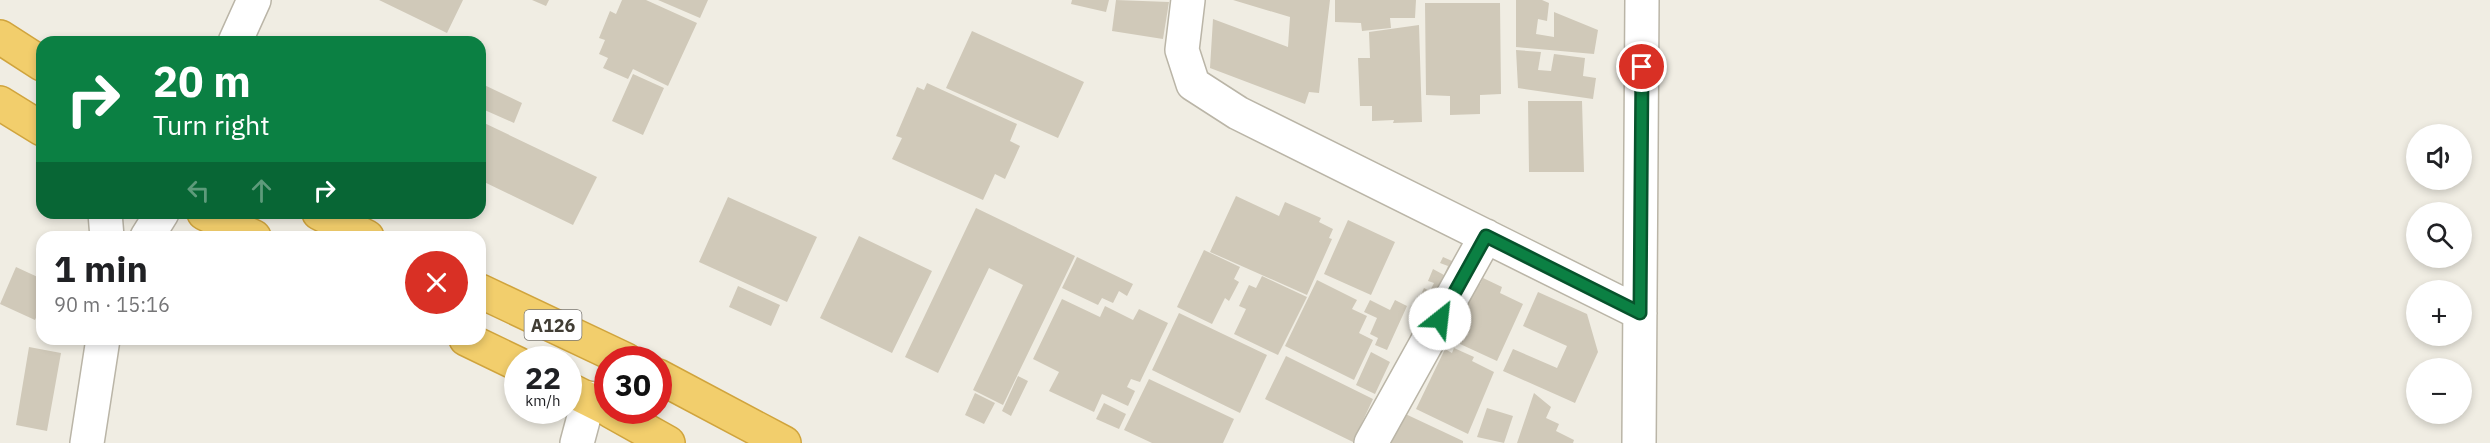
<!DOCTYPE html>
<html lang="en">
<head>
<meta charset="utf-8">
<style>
	body { margin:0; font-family:"IBM Plex Sans",sans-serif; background:#f2f2f2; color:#202124; height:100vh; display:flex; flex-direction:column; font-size:22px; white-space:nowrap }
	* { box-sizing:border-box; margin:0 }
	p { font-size:20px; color:#757577 }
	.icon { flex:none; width:33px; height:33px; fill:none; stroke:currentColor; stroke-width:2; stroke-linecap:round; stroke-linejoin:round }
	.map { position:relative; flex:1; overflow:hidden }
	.panel { position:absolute; left:36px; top:231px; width:450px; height:114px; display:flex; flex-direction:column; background:#fff; border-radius:18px; box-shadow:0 3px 9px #0003 }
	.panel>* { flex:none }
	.guide { position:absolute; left:36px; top:36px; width:450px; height:183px; border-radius:18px; box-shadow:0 3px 9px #0003; background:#0b8043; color:#fff; overflow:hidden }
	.controls { position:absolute; left:2406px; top:124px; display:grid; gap:12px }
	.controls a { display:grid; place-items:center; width:66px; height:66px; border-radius:50%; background:#fff; box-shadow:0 3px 9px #0003; font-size:30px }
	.speed { position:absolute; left:504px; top:346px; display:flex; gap:12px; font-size:30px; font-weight:700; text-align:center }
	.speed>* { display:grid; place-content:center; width:78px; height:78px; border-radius:50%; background:#fff; box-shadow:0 3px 9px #0003; line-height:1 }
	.speed small { font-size:15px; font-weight:400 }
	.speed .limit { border:9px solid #d22; background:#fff; color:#111 }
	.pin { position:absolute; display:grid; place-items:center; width:51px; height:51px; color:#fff; margin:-26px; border:3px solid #fff; border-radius:50%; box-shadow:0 2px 6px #0007 }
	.me { position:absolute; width:66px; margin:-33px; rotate:29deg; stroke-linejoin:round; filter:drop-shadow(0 0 4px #0008) }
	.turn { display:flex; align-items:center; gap:21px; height:126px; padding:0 18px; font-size:27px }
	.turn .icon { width:78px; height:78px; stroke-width:2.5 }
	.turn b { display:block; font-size:42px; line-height:51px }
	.lanes { display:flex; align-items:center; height:57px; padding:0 18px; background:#0003; justify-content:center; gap:30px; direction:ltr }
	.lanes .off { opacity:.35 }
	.round { display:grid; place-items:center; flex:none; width:63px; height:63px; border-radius:32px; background:#f2f2f2 }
	.summary { display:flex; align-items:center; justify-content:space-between; height:102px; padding:0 18px }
	h1 { font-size:36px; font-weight:700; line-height:45px }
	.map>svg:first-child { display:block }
	.building { fill:#d0c9b9 }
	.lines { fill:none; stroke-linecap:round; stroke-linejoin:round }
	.minor-casing { stroke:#bab5a7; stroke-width:36 }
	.highway-casing { stroke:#d0a43d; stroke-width:36 }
	.minor { stroke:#fff; stroke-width:33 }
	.highway { stroke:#f2ce6c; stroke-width:33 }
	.route-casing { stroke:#07532c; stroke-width:15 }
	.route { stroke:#0b8043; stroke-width:10 }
	.labels { text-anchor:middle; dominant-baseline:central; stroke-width:4.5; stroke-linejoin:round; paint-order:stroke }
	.shield { fill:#fff; stroke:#7a7771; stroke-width:1.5 }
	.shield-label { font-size:18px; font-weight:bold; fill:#413d34 }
</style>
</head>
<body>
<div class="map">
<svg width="2490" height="443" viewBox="0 0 2490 443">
	<rect width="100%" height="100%" fill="#f0ede3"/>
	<path class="building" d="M379 0H463L447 33Z
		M532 0H549L546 6Z
		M622 0H646L697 23 668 86 633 69 628 79 603 68 608 58 599 54 605 40 599 38 610 11 616 14Z
		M658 0H708L700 18Z
		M1072 0H1109L1106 12 1071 4Z
		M1116 0 1169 2 1163 39 1112 31Z
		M1233 0H1330L1319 93 1309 92 1305 104 1210 68 1213 19 1288 47 1290 17Z
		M1335 0H1416L1415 18H1390L1391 28 1362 31 1361 23 1335 22Z
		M1516 0H1542L1549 3 1547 21 1538 19 1536 34 1554 37V12L1598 30 1594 54 1516 47Z
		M1425 3H1500L1501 94 1480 95V114L1450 115V96L1426 95Z
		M1419 25 1422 122 1393 123 1394 120 1372 121V106H1360L1358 58H1370L1369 32Z
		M972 31 1084 82 1058 138 946 88Z
		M1516 50 1541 52 1538 70 1551 71 1554 54 1585 58 1583 76 1596 78 1593 99 1518 88Z
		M633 74 664 88 643 135 612 121Z
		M480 83 522 103 514 123 480 108Z
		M927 83 1017 124 1010 141 1020 146 1005 179 995 174 983 200 892 159 902 138 896 136 917 87 924 90Z
		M1528 101H1582L1584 172H1529Z
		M480 121 597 177 573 225 480 180Z
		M1236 196 1279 216 1285 202 1321 218 1319 222 1333 229 1329 238 1332 239 1307 295 1210 252Z
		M728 197 817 237 787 302 699 262Z
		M976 208 1075 256 1003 405 973 390 1023 285 989 268 938 373 905 357Z
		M1348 220 1395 242 1371 295 1324 274Z
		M859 236 932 271 892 353 820 318Z
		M1204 250 1240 267 1234 279 1239 282 1229 301 1225 298 1212 324 1177 307Z
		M1077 257 1133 284 1127 296 1119 291 1113 303 1102 298 1098 305 1062 288Z
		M1443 257 1468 268 1438 334 1409 321 1424 288 1430 291 1434 283 1428 281 1433 269 1444 275 1448 266 1440 263Z
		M16 267 42 279V305L35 320 0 304Z
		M1262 276 1307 297 1278 355 1234 334 1246 309 1239 306 1249 285 1256 288Z
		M1483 278 1502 287 1500 293 1523 304 1497 361 1447 338 1472 280 1480 284Z
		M1317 280 1357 300 1352 309 1367 316 1359 333 1373 340 1354 380 1285 346Z
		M738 286 780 305 771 326 729 307Z
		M1538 292 1587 314 1598 352 1575 403 1503 371 1513 349 1557 368 1567 346 1523 326Z
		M1062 299 1100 317 1105 306 1133 320 1139 309 1168 323 1140 382 1131 379 1127 387 1135 391 1128 406 1102 394 1094 412 1049 391 1059 372 1033 359Z
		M1370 300 1390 310 1395 300 1407 306 1387 350 1375 345 1378 338 1370 334 1377 318 1364 312Z
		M1179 313 1267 355 1240 413 1152 370Z
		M29 347 61 353 47 431 16 425Z
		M1454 348 1474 357 1472 361 1494 372 1468 434 1416 409 1445 349 1452 353Z
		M1371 352 1390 362 1375 394 1356 385Z
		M1286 356 1373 399 1353 442 1265 399Z
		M1018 376 1028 381 1011 416 1002 411Z
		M1149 379 1234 419 1223 443H1152L1124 430Z
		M975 393 995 403 984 424 965 415Z
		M1534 393 1551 407 1546 418 1559 424 1556 431 1574 440 1573 443H1517Z
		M1104 403 1126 414 1119 429 1096 419Z
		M1382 403 1463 441V443H1363Z
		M1487 408 1513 416 1504 443 1477 437Z"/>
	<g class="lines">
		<defs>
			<path id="minor" d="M1188 0 1182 50 1193 84 1238 113 1640 313
				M235 42 254 0
				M105 213 107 237
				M147 237 162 213
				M87 443 103 339
				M577 443 589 398
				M1371 443 1486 236
				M1639 443 1642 0"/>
			<path id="highway" d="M0 37 42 64
				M0 103 42 129
				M204 213 254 237
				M319 213 367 237
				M480 291 626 360
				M466 339 518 364
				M658 376 784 443
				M568 389 608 409
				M611 411 668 443"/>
		</defs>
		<use href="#minor" class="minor-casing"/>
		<use href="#highway" class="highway-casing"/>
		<use href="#minor" class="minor"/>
		<use href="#highway" class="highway"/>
	</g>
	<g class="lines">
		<defs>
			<path id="route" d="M1440 319 1486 236 1640 313 1642 67"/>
		</defs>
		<use href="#route" class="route-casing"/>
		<use href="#route" class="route"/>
	</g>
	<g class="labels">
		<rect class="shield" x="524.5" y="310" width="57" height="30" rx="4.5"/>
		<g class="shield-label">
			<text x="553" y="325">A126</text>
		</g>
	</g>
</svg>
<div class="controls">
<a><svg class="icon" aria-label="sound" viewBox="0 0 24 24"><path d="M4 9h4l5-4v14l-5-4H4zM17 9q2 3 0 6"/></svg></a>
<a><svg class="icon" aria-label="search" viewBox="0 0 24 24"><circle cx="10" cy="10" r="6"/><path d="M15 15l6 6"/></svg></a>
<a>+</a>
<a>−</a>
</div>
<div class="speed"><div>22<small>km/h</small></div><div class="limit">30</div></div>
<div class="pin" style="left:1642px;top:67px;background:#d93025"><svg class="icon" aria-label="arrive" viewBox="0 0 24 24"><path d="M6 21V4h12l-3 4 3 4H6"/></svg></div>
<svg class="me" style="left:1440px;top:319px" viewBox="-20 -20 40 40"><circle r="19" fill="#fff"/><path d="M0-13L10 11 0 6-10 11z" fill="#0b8043"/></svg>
<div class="guide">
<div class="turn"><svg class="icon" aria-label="right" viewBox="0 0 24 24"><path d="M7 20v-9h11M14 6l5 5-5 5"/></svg><div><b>20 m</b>Turn right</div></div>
<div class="lanes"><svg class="icon off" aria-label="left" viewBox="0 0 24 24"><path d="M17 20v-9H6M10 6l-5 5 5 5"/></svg><svg class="icon off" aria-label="ahead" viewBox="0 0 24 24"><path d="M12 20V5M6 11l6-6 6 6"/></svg><svg class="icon" aria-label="right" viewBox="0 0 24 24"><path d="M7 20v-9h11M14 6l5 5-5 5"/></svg></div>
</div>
<section class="panel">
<div class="summary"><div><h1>1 min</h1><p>90 m · 15:16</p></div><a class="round" style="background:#d93025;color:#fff"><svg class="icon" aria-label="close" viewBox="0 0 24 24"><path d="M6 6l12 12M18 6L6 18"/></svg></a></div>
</section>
</div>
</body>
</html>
